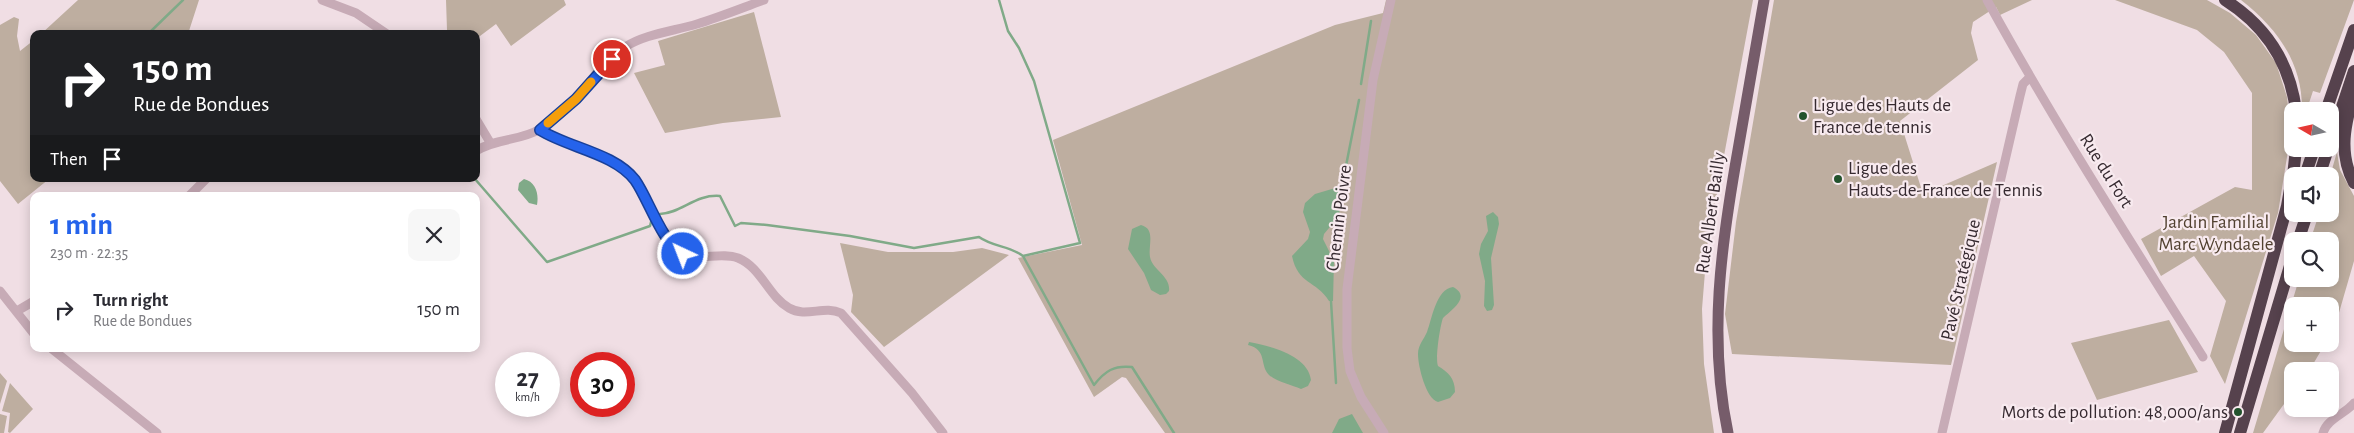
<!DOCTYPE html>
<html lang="en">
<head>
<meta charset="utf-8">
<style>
	body { margin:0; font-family:"Alegreya Sans",sans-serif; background:#f7f7f7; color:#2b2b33; height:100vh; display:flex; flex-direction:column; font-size:19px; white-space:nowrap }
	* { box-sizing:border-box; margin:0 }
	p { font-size:16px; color:#7c7c81 }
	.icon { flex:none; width:28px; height:28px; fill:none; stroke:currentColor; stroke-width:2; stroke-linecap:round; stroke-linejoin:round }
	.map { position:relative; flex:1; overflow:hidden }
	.drawer { position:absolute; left:30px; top:192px; width:450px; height:160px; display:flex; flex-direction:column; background:#fff; border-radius:10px; box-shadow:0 2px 12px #0003 }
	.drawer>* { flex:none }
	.hud { position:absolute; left:30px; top:30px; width:450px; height:152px; border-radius:10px; box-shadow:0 2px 12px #0003; background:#202124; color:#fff; overflow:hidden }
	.needle { width:32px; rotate:279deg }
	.tools { position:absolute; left:2284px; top:102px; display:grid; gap:10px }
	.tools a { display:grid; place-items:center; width:55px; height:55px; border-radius:10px; background:#fff; box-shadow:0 2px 12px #0003; font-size:25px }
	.speed { position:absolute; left:495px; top:352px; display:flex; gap:10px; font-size:25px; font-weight:700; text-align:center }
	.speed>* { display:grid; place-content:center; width:65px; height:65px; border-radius:50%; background:#fff; box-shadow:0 2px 12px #0003; line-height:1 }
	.speed small { font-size:12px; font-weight:400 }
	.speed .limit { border:8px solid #d22; background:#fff; color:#111 }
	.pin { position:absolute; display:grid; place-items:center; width:42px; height:42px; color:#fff; margin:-21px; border:2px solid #fff; border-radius:50%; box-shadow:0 1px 5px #0007 }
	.me { position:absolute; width:55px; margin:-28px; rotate:317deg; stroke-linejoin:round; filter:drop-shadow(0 0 4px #0008) }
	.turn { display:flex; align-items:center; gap:18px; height:105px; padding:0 20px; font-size:22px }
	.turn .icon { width:65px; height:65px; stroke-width:2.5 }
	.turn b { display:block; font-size:35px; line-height:42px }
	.then { display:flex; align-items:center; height:48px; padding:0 20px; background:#0003; gap:10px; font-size:19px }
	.round { display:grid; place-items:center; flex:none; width:52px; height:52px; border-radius:10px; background:#f7f7f7 }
	.summary { display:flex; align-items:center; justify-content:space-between; height:85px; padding:0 20px }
	h1 { font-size:30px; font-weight:600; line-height:38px; color:#2563eb }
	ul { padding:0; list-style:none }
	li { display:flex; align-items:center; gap:15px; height:65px; padding:0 20px }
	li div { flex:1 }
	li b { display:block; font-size:19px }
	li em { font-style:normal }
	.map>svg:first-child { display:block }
	.green { fill:#beaea0 }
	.water { fill:#80aa88 }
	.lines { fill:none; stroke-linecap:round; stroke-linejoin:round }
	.stream { stroke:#80aa88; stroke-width:2.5 }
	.minor { stroke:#c7abb6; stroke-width:9 }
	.major { stroke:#765c6a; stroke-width:11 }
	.highway { stroke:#56424d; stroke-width:12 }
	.route-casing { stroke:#184099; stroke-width:12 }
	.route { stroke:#2563eb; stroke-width:9 }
	.slow { stroke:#f59e0b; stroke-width:9 }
	.poi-dot { fill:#23532d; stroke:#f8eaef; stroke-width:2 }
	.labels { text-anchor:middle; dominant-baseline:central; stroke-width:4.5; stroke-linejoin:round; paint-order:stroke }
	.poi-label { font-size:19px; fill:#362a30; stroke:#f8eaef; text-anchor:start }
	.street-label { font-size:19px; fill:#362a30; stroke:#f8eaef }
	.park-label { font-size:19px; fill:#514130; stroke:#f8eaef }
</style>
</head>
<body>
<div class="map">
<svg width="2354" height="433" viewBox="0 0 2354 433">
	<rect width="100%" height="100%" fill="#f0dee4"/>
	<path class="green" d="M78 0H199L188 34H41Z
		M446 0H564L566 5 511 46 496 24 476 39V34H443L447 30Z
		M1386 0H1753L1707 247 1702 309 1704 364 1714 433H1165L1126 378 1122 377 1094 397 1018 258 1082 245 1053 140 1335 25 1383 13Z
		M1774 0H2032L2000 15 1996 7 1973 22 1971 33 1978 60 1900 121 1923 194 1997 162 1951 365 1732 354 1725 314 1736 222Z
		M2115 0H2207L2230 13 2256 35 2276 63 2287 97 2291 132 2278 213 2225 384 2210 356 2226 301 2194 256 2161 276 2141 239 2235 187 2252 190V93L2224 52 2197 30Z
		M2241 0H2354L2320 93 2313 91 2308 106 2310 111H2302C2303 63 2277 28 2241 0Z
		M754 12 781 117 723 123 665 133 634 73 665 65 658 41Z
		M14 17 19 19 17 36 20 51 34 40V179H49L18 204 0 181V25Z
		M2337 152 2340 170 2354 196V261L2336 323 2330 335V306H2292V344H2325L2309 371H2292V393L2263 433H2253L2299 279H2330V241H2310L2319 214H2330V176Z
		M840 243 888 252H953L982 248 1009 255 884 347 851 312 853 295Z
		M2169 320 2198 372 2097 400 2071 343Z
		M0 373 7 381 0 404Z
		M10 383 33 409 10 433 8 432 10 413 2 411Z
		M0 414 7 416 4 433H0Z"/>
	<path class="water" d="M524 179C536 182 539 194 537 205L529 203 518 190 519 183Z
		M1342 186 1339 216 1324 234 1323 239 1334 261 1333 301H1329C1316 280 1298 285 1292 256L1308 239 1310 232 1303 212 1305 203 1315 194Z
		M1493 212 1498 217 1499 224 1491 258 1494 305 1492 310 1487 311 1484 306 1485 281 1479 254 1481 244 1488 231 1486 216Z
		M1141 225C1156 229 1148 245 1150 257 1153 271 1171 276 1169 291L1166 294 1160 295 1151 290 1144 273 1128 249 1132 229Z
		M1453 287C1472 297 1451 310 1443 318 1440 326 1435 359 1438 366 1448 372 1455 378 1455 392L1450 398 1438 402C1426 399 1418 366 1418 354 1418 345 1424 339 1427 332 1432 319 1436 289 1453 287Z
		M1249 342C1270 346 1308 355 1311 380L1308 386 1301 389C1292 385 1277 382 1269 375 1259 365 1268 350 1248 345Z
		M1352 414 1363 433H1332L1339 419Z"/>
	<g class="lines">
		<path class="stream" d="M999 0 1008 31 1019 48 1034 81 1080 243 1023 256
			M148 34 183 0
			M1361 84 1371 21
			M475 179 547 262 650 226 652 218
			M1342 186 1359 100
			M660 214C682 213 695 194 720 196L735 226 741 223 767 225 850 236 914 248 979 237C993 247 1010 246 1023 256L1094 385C1105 371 1114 365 1132 367L1174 433
			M1331 301 1336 383"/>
		<path class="minor" d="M322 0 356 13 387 34
			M1987 0C2054 122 2129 239 2203 357
			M476 119 491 144
			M540 130C565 146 610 154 628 172 647 191 661 240 679 252 695 263 720 251 738 258 761 267 769 297 789 308 806 318 824 305 841 313L912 393 943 433
			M476 151C496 138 521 141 540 129 575 109 592 70 625 47 645 34 674 31 697 24 720 17 742 8 764 0
			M189 196 206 179
			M0 291 34 334
			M17 311 34 301
			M52 349 157 433
			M1384 433 1361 397 1350 371 1347 348V289L1373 80 1391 0
			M1942 433 2020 96 2023 84 2030 77
			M2323 433C2327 419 2345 414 2354 403"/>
		<path class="major" d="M1728 433C1708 338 1721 245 1738 150 1747 100 1755 50 1764 0"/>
		<path class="highway" d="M2225 0C2266 26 2290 63 2296 111
			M2354 93C2345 124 2338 153 2354 183
			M2326 111 2354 30
			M2330 143 2354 71
			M2293 176 2296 149
			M2305 176 2314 149
			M2319 176 2328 149
			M2298 241 2307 214
			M2225 433 2287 206 2292 178
			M2240 433 2292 259"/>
	</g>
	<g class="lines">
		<defs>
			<path id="route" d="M612 59 576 99 540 130C569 148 614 153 635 180 649 200 662 243 683 254"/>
		</defs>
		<use href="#route" class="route-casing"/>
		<use href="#route" class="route"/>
		<path class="slow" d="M548 123 576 99 591 82"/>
	</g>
	<g class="poi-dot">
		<circle cx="1803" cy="116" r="5"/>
		<circle cx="1838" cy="179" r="5"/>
		<circle cx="2238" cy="412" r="5"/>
	</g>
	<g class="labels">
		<g class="poi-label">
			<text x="1813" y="105">Ligue des Hauts de<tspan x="1813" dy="22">France de tennis</tspan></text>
			<text x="1848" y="168">Ligue des<tspan x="1848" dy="22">Hauts-de-France de Tennis</tspan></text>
			<text x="2228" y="412" text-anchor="end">Morts de pollution: 48,000/ans</text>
		</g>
		<g class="street-label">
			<text transform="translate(2106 171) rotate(58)">Rue du Fort</text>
			<text transform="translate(1711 213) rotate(-82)">Rue Albert Bailly</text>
			<text transform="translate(1339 218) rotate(-83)">Chemin Poivre</text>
			<text transform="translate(1961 280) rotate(-77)">Pavé Stratégique</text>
		</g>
		<g class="park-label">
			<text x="2216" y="222">Jardin Familial<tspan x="2216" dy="22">Marc Wyndaele</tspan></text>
		</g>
	</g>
</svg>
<div class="tools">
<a><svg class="needle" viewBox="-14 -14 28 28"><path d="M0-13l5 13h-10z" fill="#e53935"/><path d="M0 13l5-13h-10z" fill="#7c7c81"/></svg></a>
<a><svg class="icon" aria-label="sound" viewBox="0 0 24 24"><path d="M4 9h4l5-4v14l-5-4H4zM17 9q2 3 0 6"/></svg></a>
<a><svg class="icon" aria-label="search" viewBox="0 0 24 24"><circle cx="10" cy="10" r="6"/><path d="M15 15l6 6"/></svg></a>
<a>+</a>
<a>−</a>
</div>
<div class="speed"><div>27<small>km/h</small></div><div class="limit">30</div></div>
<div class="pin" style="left:612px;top:59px;background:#d93025"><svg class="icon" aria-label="arrive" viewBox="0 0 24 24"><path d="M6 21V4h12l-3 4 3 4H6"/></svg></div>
<svg class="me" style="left:683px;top:254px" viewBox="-20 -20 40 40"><circle r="17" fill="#2563eb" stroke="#fff" stroke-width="3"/><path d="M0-11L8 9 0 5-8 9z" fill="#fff"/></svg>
<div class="hud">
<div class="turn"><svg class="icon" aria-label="right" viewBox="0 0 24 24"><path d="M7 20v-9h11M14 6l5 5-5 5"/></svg><div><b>150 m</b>Rue de Bondues</div></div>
<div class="then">Then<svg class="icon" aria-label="arrive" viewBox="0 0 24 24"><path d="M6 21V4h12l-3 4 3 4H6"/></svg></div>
</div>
<section class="drawer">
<div class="summary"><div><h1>1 min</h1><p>230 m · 22:35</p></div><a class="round"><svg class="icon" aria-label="close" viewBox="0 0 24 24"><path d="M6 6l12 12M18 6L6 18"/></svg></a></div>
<ul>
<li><svg class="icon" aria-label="right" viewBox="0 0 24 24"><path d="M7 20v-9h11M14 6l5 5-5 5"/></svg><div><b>Turn right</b><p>Rue de Bondues</p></div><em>150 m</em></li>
</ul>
</section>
</div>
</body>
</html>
